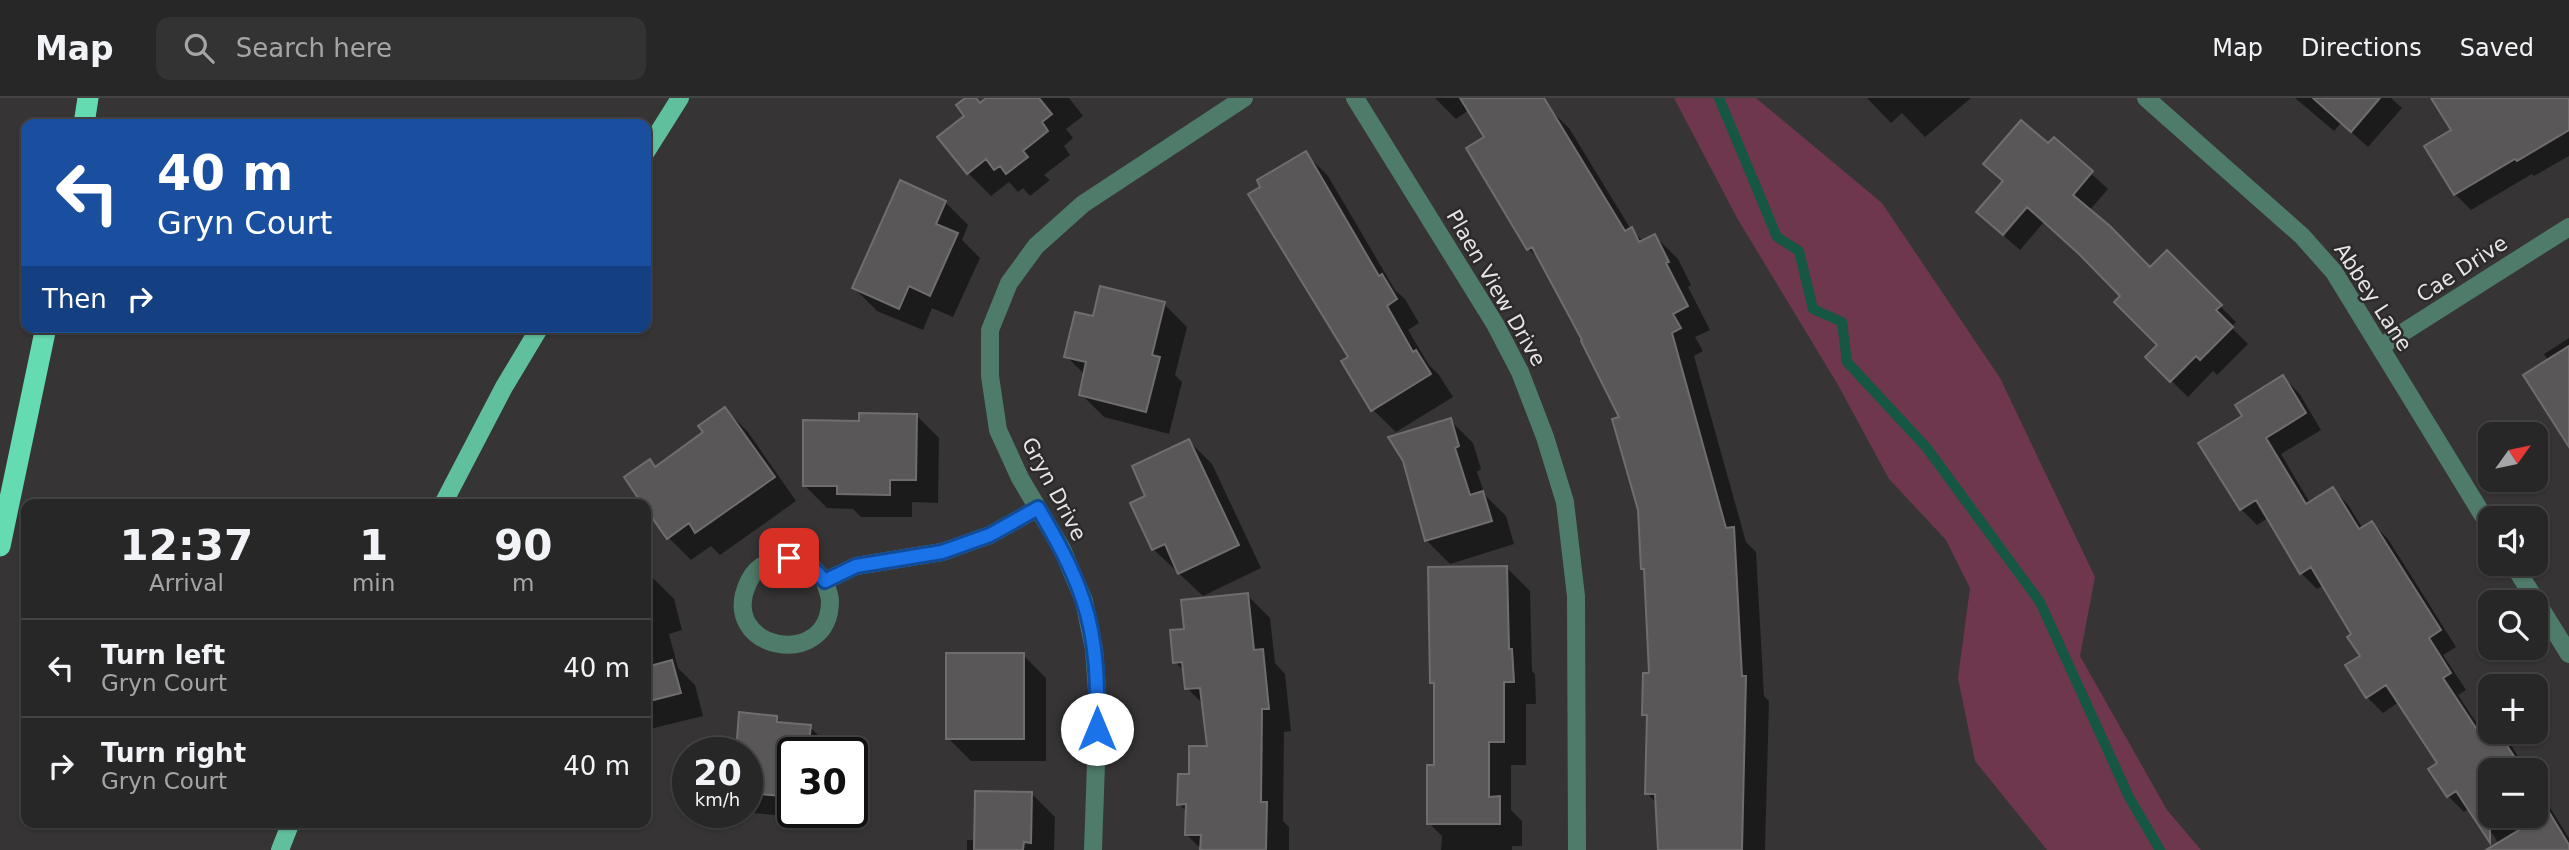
<!DOCTYPE html>
<html lang="en">
<head>
<meta charset="utf-8">
<style>
	body { margin:0; font-family:"DejaVu Sans",sans-serif; background:#343333; color:#f1f3f6; height:100vh; display:flex; flex-direction:column; font-size:26px; white-space:nowrap }
	* { box-sizing:border-box; margin:0 }
	p { font-size:23px; color:#a5a5a7 }
	.icon { flex:none; width:38px; height:38px; fill:none; stroke:currentColor; stroke-width:2; stroke-linecap:round; stroke-linejoin:round }
	.map { position:relative; flex:1; overflow:hidden }
	.details { position:absolute; left:21px; top:401px; width:630px; height:329px; display:flex; flex-direction:column; background:#282727; border-radius:14px; box-shadow:0 2px 5px #0004,0 0 0 2px #444 }
	.details>* { flex:none }
	.hud { position:absolute; left:21px; top:21px; width:630px; height:214px; border-radius:14px; box-shadow:0 2px 5px #0004,0 0 0 2px #444; background:#1a4fa0; color:#fff; overflow:hidden }
	.needle { width:46px; rotate:57deg }
	.tools { position:absolute; left:2478px; top:324px; display:grid; gap:14px }
	.tools a { display:grid; place-items:center; width:70px; height:70px; border-radius:14px; background:#282727; box-shadow:0 2px 5px #0004,0 0 0 2px #444; font-size:35px }
	.speed { position:absolute; left:672px; top:639px; display:flex; gap:14px; font-size:35px; font-weight:700; text-align:center }
	.speed>* { display:grid; place-content:center; width:91px; height:91px; border-radius:50%; background:#282727; box-shadow:0 2px 5px #0004,0 0 0 2px #444; line-height:1 }
	.speed small { font-size:18px; font-weight:400 }
	.speed .limit { border:4px solid #111; border-radius:10px; background:#fff; color:#111 }
	.pin { position:absolute; display:grid; place-items:center; width:60px; height:60px; color:#fff; margin:-30px; border-radius:14px; box-shadow:0 4px 10px #0006 }
	.me { position:absolute; width:77px; margin:-38px; rotate:0deg; stroke-linejoin:round; filter:drop-shadow(0 0 5px #0008) }
	.turn { display:flex; align-items:center; gap:24px; height:147px; padding:0 21px; font-size:32px }
	.turn .icon { width:91px; height:91px; stroke-width:2.5 }
	.turn b { display:block; font-size:49px; line-height:60px }
	.then { display:flex; align-items:center; height:66px; padding:0 21px; background:#0003; gap:14px; font-size:26px }
	.eta { display:flex; justify-content:space-evenly; align-items:center; height:119px; text-align:center }
	.eta b { font-size:42px; font-weight:700; line-height:49px }
	ul { padding:0; list-style:none }
	li { display:flex; align-items:center; gap:21px; height:98px; padding:0 21px; border-top:2px solid #444 }
	li div { flex:1 }
	li b { display:block; font-size:26px }
	li em { font-style:normal }
	header { display:flex; align-items:center; gap:42px; box-sizing:border-box; height:98px; padding:0 35px; background:#282727; border-bottom:2px solid #444 }
	header strong { font-size:33px }
	nav { display:flex; gap:38px; margin-inline-start:auto; font-size:24px }
	.search { width:490px; height:63px; background:#343333; display:flex; align-items:center; gap:18px; box-sizing:border-box; padding:0 24px; border-radius:14px; color:#a5a5a7; font-size:26px }
	.map>svg:first-child { display:block }
	.green { fill:#6e374d }
	.shadow { fill:#0007 }
	.lines { fill:none; stroke-linecap:round; stroke-linejoin:round }
	.stream { stroke:#155742; stroke-width:10 }
	.building { fill:#5a5758; stroke:#706d6e; stroke-width:2 }
	.minor { stroke:#4f7b6a; stroke-width:18 }
	.major { stroke:#60c09d; stroke-width:18 }
	.highway { stroke:#65dbb2; stroke-width:21 }
	.route-casing { stroke:#114b97; stroke-width:18 }
	.route { stroke:#1a73e8; stroke-width:12 }
	.labels { text-anchor:middle; dominant-baseline:central; stroke-width:5; stroke-linejoin:round; paint-order:stroke }
	.street-label { font-size:21px; fill:#e6e5e5; stroke:#2c2a2a }
</style>
</head>
<body>
<header>
<strong>Map</strong>
<div class="search"><svg class="icon" aria-label="search" viewBox="0 0 24 24"><circle cx="10" cy="10" r="6"/><path d="M15 15l6 6"/></svg>Search here</div>
<nav><a>Map</a><a>Directions</a><a>Saved</a></nav>
</header>
<div class="map">
<svg width="2569" height="752" viewBox="0 0 2569 752">
	<rect width="100%" height="100%" fill="#363434"/>
	<path class="green" d="M1674 0H1756L1882 105 2000 280 2095 479 2080 558 2167 712 2201 752H2047L1975 663 1958 580 1970 490 1946 442 1889 381 1838 287 1737 120Z"/>
	<path class="shadow" d="M968 0H975L981 6 987 2 985 0H1069L1083 18 1066 31 1073 40 1064 48 1070 57 1044 77 1050 82 1030 98 1023 90 1018 94 1009 84 991 98 968 75Z
		M1435 0H1538L1569 30 1632 133 1644 144 1655 138 1678 161 1691 187 1688 189 1710 232 1695 239 1703 253 1694 258 1746 444 1756 454 1764 598 1769 603 1765 752H1660L1657 706 1647 695 1649 621 1644 616 1651 577 1646 474 1642 470 1639 411 1622 320 1585 243 1543 165 1529 151 1486 40 1469 12 1456 21Z
		M1867 0H1971L1925 39 1902 15 1891 25Z
		M2295 0H2391L2402 10 2368 49 2341 25 2334 33Z
		M2433 0H2569V58L2534 78 2532 76 2471 112 2455 96 2427 48 2453 33Z
		M2054 42 2108 91 2089 113 2151 172 2167 155 2236 224 2231 229 2248 246 2217 277 2213 273 2188 299 2147 259 2159 247 2122 198 2094 169 2044 124 2020 152 1995 130 2004 85 1985 66 2049 48Z
		M1305 55 1328 78 1395 192 1405 201 1419 225 1408 232 1429 267 1439 277 1453 299 1396 334 1373 312 1351 259Z
		M945 104 968 127 962 142 980 160 953 219 932 210 923 232 877 213 854 190Z
		M1164 206 1187 229 1175 277 1182 284 1169 336 1104 319 1081 296 1085 277 1066 258 1094 221Z
		M2569 240V342L2549 263 2544 256Z
		M2283 279 2299 295 2321 332 2281 356 2310 405 2333 391 2349 408 2363 431 2372 425 2388 441 2456 549 2443 557 2466 592 2458 597 2483 635 2490 631V634H2498L2510 645 2526 672H2490V718H2536V687L2569 740V752H2502L2494 738 2470 710 2464 714 2448 698 2439 666 2399 604 2383 615 2367 599 2362 558 2354 537 2324 487 2317 491 2301 475 2268 420 2257 427 2241 411 2244 319Z
		M725 311 748 334 796 403 720 457 711 448 691 462 668 439 644 406 649 363 656 370 706 335Z
		M916 317 939 340 938 405 912 404V419H861L853 411 827 410 804 387 861 325Z
		M1450 322 1473 345 1481 371 1477 374 1485 397 1506 418 1514 446 1450 466 1427 443 1404 362Z
		M1189 343 1212 366 1261 470 1203 498 1153 451 1132 406 1148 398Z
		M1507 470 1530 493 1532 573 1535 576 1536 606H1526V667H1511V712L1522 723V748H1512V752H1441L1442 738 1429 725 1436 669V588L1432 585Z
		M651 478 674 501 682 532 669 536 678 570 695 587 703 618 646 632V479Z
		M1247 497 1270 520 1275 565 1285 576 1291 633 1284 634 1283 723 1289 729V752H1202L1186 736 1187 714 1179 706 1191 678 1208 650 1204 607 1187 590 1185 574 1175 564 1186 533Z
		M1023 557 1046 580V663H971L948 640Z
		M776 620 783 626 810 629 833 652V654H793V714H842L841 731 791 726 783 718 744 714H747V654H723V646L738 647Z
		M1032 696 1055 719 1054 752H967V742H976Z"/>
	<g class="lines">
		<path class="stream" d="M1719 0 1777 139 1799 153 1813 211 1842 224 1847 264 1926 349 2040 504 2129 699 2160 752"/>
	</g>
	<path class="building" d="M965 0H976L980 5 986 0H1039L1052 16 1042 24 1048 33 1023 53 1028 59 1006 76 1000 68 994 72 986 61 967 76 937 39 964 18 956 7Z
		M1460 0H1544L1625 133 1632 129 1639 144 1655 136 1669 164 1666 165 1688 208 1673 216 1681 230 1672 235 1726 430 1734 429 1742 578H1746L1742 752H1658L1655 696H1645L1647 617H1642L1643 575H1649L1644 471H1641L1638 412 1612 321 1619 319 1581 243 1582 242 1532 149 1527 152 1466 50 1484 39Z
		M2313 0H2380L2351 34Z
		M2431 0H2569V32L2517 63 2515 61 2454 97 2424 48 2451 32Z
		M2021 22 2048 45 2054 39 2093 73 2073 97 2110 128 2150 169 2167 152 2222 207 2216 212 2233 229 2200 262 2196 258 2170 284 2145 259 2157 247 2114 204 2120 198 2079 156 2027 109 2003 137 1976 114 2003 83 1983 66Z
		M1306 53 1379 178 1382 176 1397 201 1387 208 1413 254 1416 252 1431 276 1371 313 1341 263 1348 259 1248 96 1260 89 1257 82Z
		M900 82 946 103 936 126 958 135 930 198 909 188 899 211 852 190Z
		M1100 188 1165 204 1152 257 1160 259 1146 314 1079 297 1086 264 1064 259 1075 214 1093 218Z
		M2569 248V349L2523 277Z
		M2283 277 2306 315 2266 340 2306 406 2333 389 2359 431 2372 423 2441 532 2429 540 2451 575 2443 580 2480 636 2490 629V634H2498L2523 672H2490V745L2456 693 2447 699 2428 671 2437 665 2386 587 2366 600 2345 567 2360 558 2347 539 2351 536 2311 469 2300 476 2256 402 2240 412 2198 345 2242 318 2235 307Z
		M725 309 775 379 695 435 689 425 667 441 646 411V406H642L624 379 650 361 655 369 703 334 698 328Z
		M859 315 917 316 916 382H890V397L837 396V388H803V322L859 323Z
		M1451 320 1459 348 1455 350 1470 397 1483 393 1492 423 1425 443 1403 363 1388 339Z
		M1189 341 1239 447 1178 476 1165 446 1152 452 1130 405 1145 398 1132 368Z
		M1507 468 1509 551H1512L1514 584H1504V644H1489V699L1500 698V726H1427V667H1434V585H1430L1428 469Z
		M1248 495 1254 552 1263 551 1269 611H1262L1261 704H1267L1266 752H1200L1201 737H1185L1186 706 1177 707 1178 676H1189V648H1207L1200 590 1185 591 1182 564 1173 565 1170 532 1184 531 1181 502Z
		M946 555H1024V641H946Z
		M672 562 681 595 646 604V569Z
		M739 614 777 618V624L811 627 808 654H793V699L747 695V654H736Z
		M975 693 1032 694 1031 745 1024 744 1023 752H974Z
		M2549 714 2569 747V752H2486Z"/>
	<g class="lines">
		<path class="minor" d="M1355 0 1495 226 1520 274 1545 339 1565 404 1576 498 1577 752
			M2146 0 2302 138 2334 174 2490 429
			M2380 249 2569 129
			M2513 466 2569 556
			M825 483C826 489 830 497 830 503 830 574 715 552 749 483 759 461 790 455 810 467 815 471 820 478 825 483L856 468 942 454 990 437 1038 410
			M1093 752 1098 607 1094 551 1084 503 1062 451 1020 380 998 332 990 278V232L1009 185 1036 148 1083 106 1244 0"/>
		<path class="major" d="M646 54 680 0
			M443 406 504 289 540 229
			M280 752 291 724"/>
		<path class="highway" d="M84 26 88 0
			M0 448 46 229"/>
	</g>
	<g class="lines">
		<defs>
			<path id="route" d="M789 460 810 467 825 483 856 468 942 454 990 437 1038 410C1055 439 1072 469 1083 502 1097 543 1098 589 1097 631"/>
		</defs>
		<use href="#route" class="route-casing"/>
		<use href="#route" class="route"/>
	</g>
	<g class="labels">
		<g class="street-label">
			<text transform="translate(2462 171) rotate(-33)">Cae Drive</text>
			<text transform="translate(1496 190) rotate(60)">Plaen View Drive</text>
			<text transform="translate(2373 199) rotate(57)">Abbey Lane</text>
			<text transform="translate(1054 391) rotate(62)">Gryn Drive</text>
		</g>
	</g>
</svg>
<div class="tools">
<a><svg class="needle" viewBox="-14 -14 28 28"><path d="M0-13l5 13h-10z" fill="#e53935"/><path d="M0 13l5-13h-10z" fill="#a5a5a7"/></svg></a>
<a><svg class="icon" aria-label="sound" viewBox="0 0 24 24"><path d="M4 9h4l5-4v14l-5-4H4zM17 9q2 3 0 6"/></svg></a>
<a><svg class="icon" aria-label="search" viewBox="0 0 24 24"><circle cx="10" cy="10" r="6"/><path d="M15 15l6 6"/></svg></a>
<a>+</a>
<a>−</a>
</div>
<div class="speed"><div>20<small>km/h</small></div><div class="limit">30</div></div>
<div class="pin" style="left:789px;top:460px;background:#d93025"><svg class="icon" aria-label="arrive" viewBox="0 0 24 24"><path d="M6 21V4h12l-3 4 3 4H6"/></svg></div>
<svg class="me" style="left:1097px;top:631px" viewBox="-20 -20 40 40"><circle r="19" fill="#fff"/><path d="M0-13L10 11 0 6-10 11z" fill="#1a73e8"/></svg>
<div class="hud">
<div class="turn"><svg class="icon" aria-label="left" viewBox="0 0 24 24"><path d="M17 20v-9H6M10 6l-5 5 5 5"/></svg><div><b>40 m</b>Gryn Court</div></div>
<div class="then">Then<svg class="icon" aria-label="right" viewBox="0 0 24 24"><path d="M7 20v-9h11M14 6l5 5-5 5"/></svg></div>
</div>
<section class="details">
<div class="eta">
<div><b>12:37</b><p>Arrival</p></div>
<div><b>1</b><p>min</p></div>
<div><b>90</b><p>m</p></div>
</div>
<ul>
<li><svg class="icon" aria-label="left" viewBox="0 0 24 24"><path d="M17 20v-9H6M10 6l-5 5 5 5"/></svg><div><b>Turn left</b><p>Gryn Court</p></div><em>40 m</em></li>
<li><svg class="icon" aria-label="right" viewBox="0 0 24 24"><path d="M7 20v-9h11M14 6l5 5-5 5"/></svg><div><b>Turn right</b><p>Gryn Court</p></div><em>40 m</em></li>
</ul>
</section>
</div>
</body>
</html>
